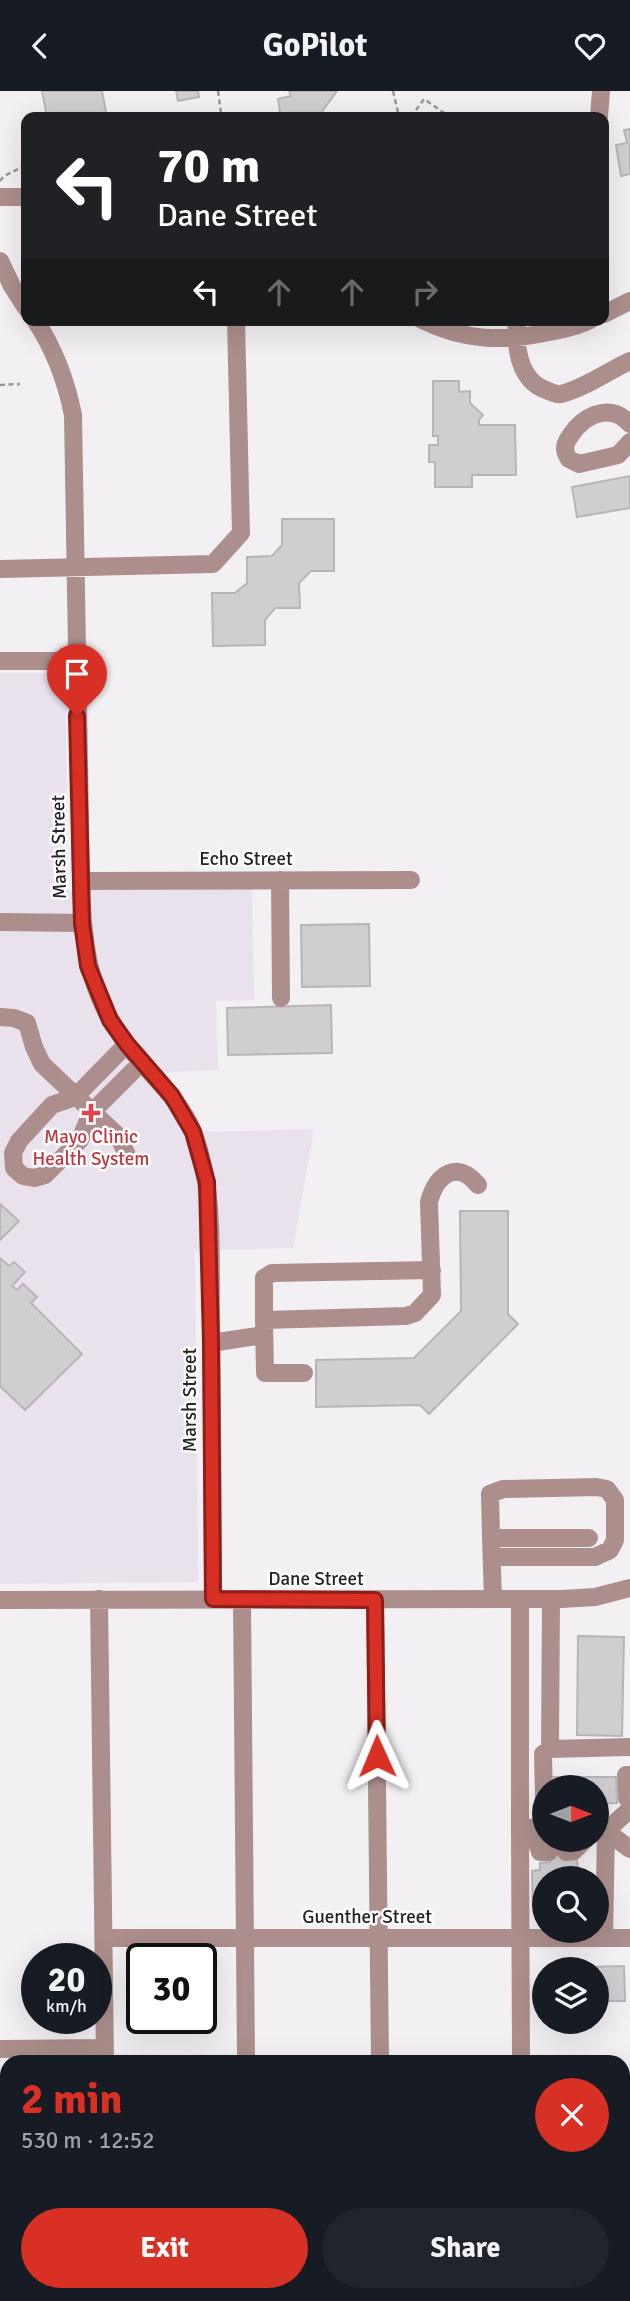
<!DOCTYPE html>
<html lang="en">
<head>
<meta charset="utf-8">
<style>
	body { margin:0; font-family:Signika,sans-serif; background:#20242c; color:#f1f3f6; height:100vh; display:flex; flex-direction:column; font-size:26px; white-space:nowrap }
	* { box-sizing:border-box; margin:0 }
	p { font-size:23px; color:#9ea1a6 }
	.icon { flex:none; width:38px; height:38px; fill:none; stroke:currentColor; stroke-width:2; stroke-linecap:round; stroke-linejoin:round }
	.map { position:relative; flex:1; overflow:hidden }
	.side { position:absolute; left:0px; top:1964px; width:630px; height:247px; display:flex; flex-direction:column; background:#171b24; border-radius:21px 21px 0 0; box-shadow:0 7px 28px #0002 }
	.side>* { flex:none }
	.top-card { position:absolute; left:21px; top:21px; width:588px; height:214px; border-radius:14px; box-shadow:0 7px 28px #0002; background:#202124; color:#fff; overflow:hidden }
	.needle { width:46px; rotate:90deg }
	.tools { position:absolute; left:532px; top:1684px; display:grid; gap:14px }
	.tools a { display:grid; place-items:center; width:77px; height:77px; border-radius:50%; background:#171b24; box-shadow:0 7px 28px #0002; font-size:35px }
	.speed { position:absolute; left:21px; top:1852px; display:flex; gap:14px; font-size:35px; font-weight:700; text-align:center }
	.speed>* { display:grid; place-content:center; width:91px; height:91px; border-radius:50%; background:#171b24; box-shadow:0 7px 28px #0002; line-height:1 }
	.speed small { font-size:18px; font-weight:400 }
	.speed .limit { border:4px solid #111; border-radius:10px; background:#fff; color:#111 }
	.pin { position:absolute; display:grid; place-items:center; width:60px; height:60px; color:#fff; margin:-72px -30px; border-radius:50% 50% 50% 0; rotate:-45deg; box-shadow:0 0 7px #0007 }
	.pin .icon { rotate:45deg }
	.me { position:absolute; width:77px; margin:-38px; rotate:359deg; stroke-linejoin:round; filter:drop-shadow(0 0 5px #0008) }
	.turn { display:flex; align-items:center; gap:24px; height:147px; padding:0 21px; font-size:32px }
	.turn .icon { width:91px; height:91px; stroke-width:2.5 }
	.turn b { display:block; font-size:49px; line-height:60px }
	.lanes { display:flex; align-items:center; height:66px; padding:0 21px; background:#0003; justify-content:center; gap:35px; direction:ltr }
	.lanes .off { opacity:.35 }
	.round { display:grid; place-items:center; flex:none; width:74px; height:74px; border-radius:37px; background:#20242c }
	.headline { display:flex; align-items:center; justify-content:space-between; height:119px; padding:0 21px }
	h1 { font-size:42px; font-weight:700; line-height:52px; color:#d93025 }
	.primary-button { display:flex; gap:14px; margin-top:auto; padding:14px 21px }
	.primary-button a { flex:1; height:80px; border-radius:42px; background:#d93025; color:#fff; font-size:28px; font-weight:700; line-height:80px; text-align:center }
	.primary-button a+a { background:#20242c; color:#f1f3f6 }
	header { display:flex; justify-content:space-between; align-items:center; height:91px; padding:0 21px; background:#171b24; font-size:32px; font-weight:700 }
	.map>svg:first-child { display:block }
	.built { fill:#e9e2ed }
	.building { fill:#d1ced2; stroke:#b8b5b9; stroke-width:2 }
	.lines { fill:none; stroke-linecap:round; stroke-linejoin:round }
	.path { stroke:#99979a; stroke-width:2.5; stroke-dasharray:5 3.5; stroke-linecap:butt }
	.minor { stroke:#ac8f8d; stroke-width:18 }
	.route-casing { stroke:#8d1f18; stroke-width:18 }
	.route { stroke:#d93025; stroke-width:12 }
	.health-dot { fill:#e0444e; stroke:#fff; stroke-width:2.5 }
	.labels { text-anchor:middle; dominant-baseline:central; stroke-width:5; stroke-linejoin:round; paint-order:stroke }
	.street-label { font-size:19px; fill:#252325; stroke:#fff }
	.health-label { font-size:19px; fill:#be3a42; stroke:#fff }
</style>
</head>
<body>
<header><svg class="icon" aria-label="back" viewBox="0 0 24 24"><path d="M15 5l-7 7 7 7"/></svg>GoPilot<svg class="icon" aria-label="heart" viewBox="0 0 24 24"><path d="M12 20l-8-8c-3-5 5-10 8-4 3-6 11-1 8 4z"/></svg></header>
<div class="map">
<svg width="630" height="2210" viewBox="0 0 630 2210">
	<rect width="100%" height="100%" fill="#f3f0f4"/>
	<path class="built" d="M0 582H65L68 799 252 798 254 909 216 910 218 979 153 982 193 1041 314 1038 293 1157 195 1160 198 1491 0 1493Z"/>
	<path class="building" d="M42 0H102L107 26H47Z
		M176 0H198L199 6 178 10Z
		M289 0H337L318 26H276L280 20 278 8 291 5Z
		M630 38V83L621 85 616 54 627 52 624 39Z
		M433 290H459V301L470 300V312L483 324 479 329V334H515L516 384H472V396H435V371H429V354H438V345H433Z
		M630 385V417L577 426 572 396Z
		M282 428H334V480H311L299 492 300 517H275L265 529V554L213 555 212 502H235L247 492V466L272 465 282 454Z
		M369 833 370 895 302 896 301 834Z
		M331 914 332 962 228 964 227 917Z
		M0 1113 19 1130 0 1149Z
		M460 1120H508V1223L518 1233 429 1323 420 1314 316 1316V1269L414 1267 461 1220Z
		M0 1167 9 1175 14 1171 25 1181 12 1195 17 1199 23 1193 37 1206 31 1212 82 1263 25 1319 0 1295Z
		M578 1545 624 1546 622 1645 577 1644Z
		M551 1686H616L617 1712 597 1713V1696H551Z
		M549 1752H566V1768H577L578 1787H544V1815L533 1816 532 1780 540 1779V1772L550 1771Z
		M624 1875 625 1910H597V1878H582V1876Z"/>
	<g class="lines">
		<path class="path" d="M218 0 221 22
			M393 0 399 26
			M411 26 424 8 450 26
			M0 90 4 85 26 74
			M0 294 20 293"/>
		<path class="minor" d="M599 26 601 0
			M0 106H26
			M0 170 12 195 26 217
			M604 223 630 210
			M35 229C55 259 66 289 73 324L81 790C83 864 90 913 141 971 160 992 184 1016 194 1043 215 1100 210 1163 211 1222 212 1317 213 1413 213 1508
			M422 229C465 250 502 251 549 241 563 238 577 236 590 229
			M517 229C515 254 518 289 546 299 551 301 556 304 561 303 585 297 608 280 630 270
			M630 333C613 314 591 321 576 337 572 343 565 350 565 357 565 361 567 365 569 368L579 373 618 364 630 351
			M0 478 213 473 241 442 236 229
			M0 570H76
			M280 789 281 907
			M81 790 411 789
			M0 831 82 832
			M0 926 14 927 27 932 34 956 42 973 118 1045 128 1066
			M127 953 75 1006 52 1014 19 1050 13 1062 14 1077 23 1085 34 1087 45 1084 80 1049 91 1022 142 971
			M264 1229V1187L272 1182 432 1179
			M211 1252 264 1244
			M304 1282H265L264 1229 406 1225 415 1222 432 1204 429 1111C436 1084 457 1068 478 1094
			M491 1447 490 1403 503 1398 596 1396 607 1398 615 1409V1449L610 1459 595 1466H493
			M99 1508 105 1970
			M242 1508 246 1970
			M493 1508 491 1447H589
			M520 1508V1736
			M0 1509 562 1508 595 1506 630 1497
			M375 1509 380 1970
			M550 1658 551 1508
			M627 1707 626 1684H630
			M544 1708 543 1663 550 1658 630 1656
			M630 1721H627L606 1740 630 1758
			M532 1737 540 1761H549
			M597 1740H606L604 1847
			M566 1761 574 1760 586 1748
			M104 1847H630
			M0 1958 104 1957
			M521 1970 520 1736 544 1737
			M108 2203V2210
			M248 2203V2210
			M381 2203V2210
			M522 2203V2210"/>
	</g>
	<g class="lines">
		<defs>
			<path id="route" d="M77 625 82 832 88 875 110 929 127 953 172 1005 193 1041 207 1091 211 1252 213 1508 375 1509 377 1665"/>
		</defs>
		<use href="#route" class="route-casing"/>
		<use href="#route" class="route"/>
	</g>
	<path class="health-dot" d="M87.5 1011.5h7v7h7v7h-7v7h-7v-7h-7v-7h7z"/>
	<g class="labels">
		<g class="street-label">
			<text transform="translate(59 756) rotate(-91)">Marsh Street</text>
			<text x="246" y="768">Echo Street</text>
			<text transform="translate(190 1309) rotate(-90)">Marsh Street</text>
			<text x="316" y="1488">Dane Street</text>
			<text x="367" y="1826">Guenther Street</text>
		</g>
		<g class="health-label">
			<text x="91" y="1046">Mayo Clinic<tspan x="91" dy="22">Health System</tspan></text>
		</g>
	</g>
</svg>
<div class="tools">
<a><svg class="needle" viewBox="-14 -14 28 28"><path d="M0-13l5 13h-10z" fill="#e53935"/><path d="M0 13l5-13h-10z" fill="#9ea1a6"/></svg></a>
<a><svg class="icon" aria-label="search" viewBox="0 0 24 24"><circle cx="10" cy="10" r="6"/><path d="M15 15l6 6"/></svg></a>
<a><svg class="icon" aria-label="layers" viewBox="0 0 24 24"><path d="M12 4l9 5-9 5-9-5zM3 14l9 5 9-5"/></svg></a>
</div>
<div class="speed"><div>20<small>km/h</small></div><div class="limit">30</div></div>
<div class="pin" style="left:77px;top:625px;background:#d93025"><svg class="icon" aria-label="arrive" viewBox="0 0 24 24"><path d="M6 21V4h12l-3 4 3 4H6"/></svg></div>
<svg class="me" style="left:377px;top:1665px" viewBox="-20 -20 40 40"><path d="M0-17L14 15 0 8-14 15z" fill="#d93025" stroke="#fff" stroke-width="4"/></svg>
<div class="top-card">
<div class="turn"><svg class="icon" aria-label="left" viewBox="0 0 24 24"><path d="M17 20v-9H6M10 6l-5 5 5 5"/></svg><div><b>70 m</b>Dane Street</div></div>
<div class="lanes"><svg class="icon" aria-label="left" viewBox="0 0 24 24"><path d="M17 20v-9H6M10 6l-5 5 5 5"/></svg><svg class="icon off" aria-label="ahead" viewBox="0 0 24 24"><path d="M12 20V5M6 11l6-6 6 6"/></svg><svg class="icon off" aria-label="ahead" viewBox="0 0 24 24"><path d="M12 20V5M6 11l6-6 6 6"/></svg><svg class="icon off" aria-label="right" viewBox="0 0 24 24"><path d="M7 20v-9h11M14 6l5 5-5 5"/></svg></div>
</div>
<section class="side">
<div class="headline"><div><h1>2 min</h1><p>530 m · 12:52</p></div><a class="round" style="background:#d93025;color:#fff"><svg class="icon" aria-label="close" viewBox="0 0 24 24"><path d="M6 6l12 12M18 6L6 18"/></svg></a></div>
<div class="primary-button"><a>Exit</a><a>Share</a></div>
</section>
</div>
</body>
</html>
